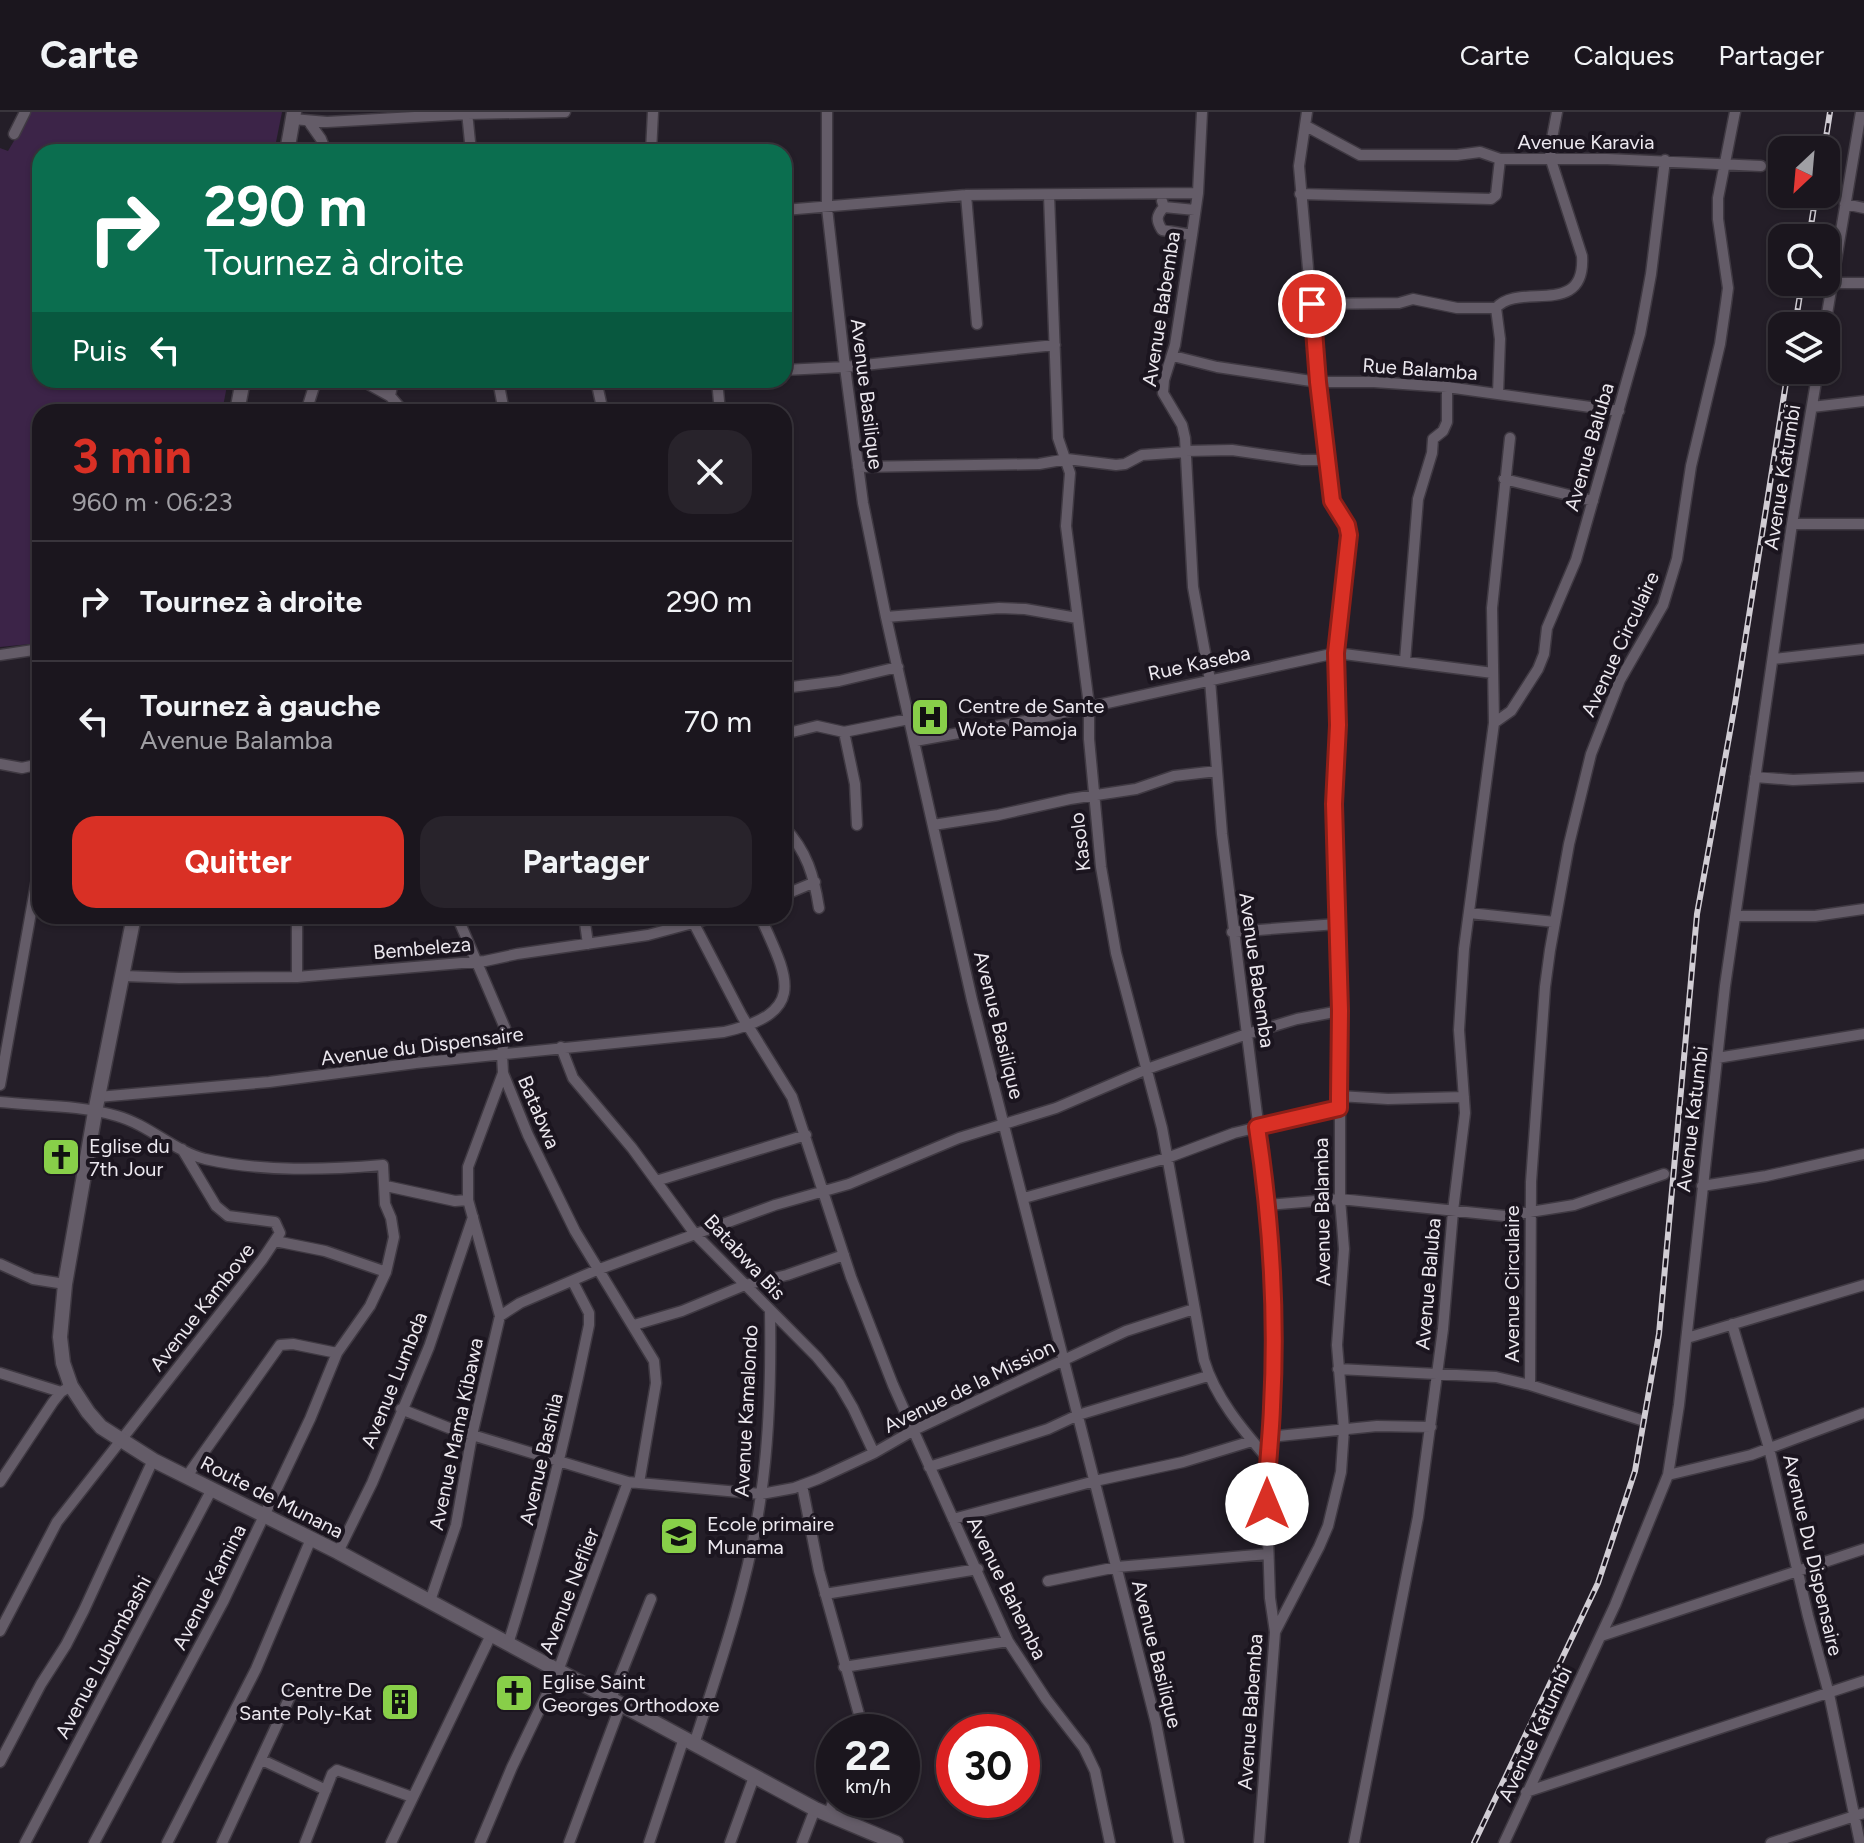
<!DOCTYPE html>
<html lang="fr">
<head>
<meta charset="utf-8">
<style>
	body { margin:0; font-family:Figtree,sans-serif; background:#28232b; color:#f1f3f6; height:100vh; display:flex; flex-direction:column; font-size:30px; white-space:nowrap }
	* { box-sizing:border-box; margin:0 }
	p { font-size:26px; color:#a09fa4 }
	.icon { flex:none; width:44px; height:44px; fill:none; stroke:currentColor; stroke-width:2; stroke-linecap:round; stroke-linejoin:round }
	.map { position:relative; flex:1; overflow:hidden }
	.panel { position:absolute; left:32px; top:292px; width:760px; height:520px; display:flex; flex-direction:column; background:#1b161e; border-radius:24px; box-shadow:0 2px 6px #0004,0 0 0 2px #39353c }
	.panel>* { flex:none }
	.hud { position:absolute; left:32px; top:32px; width:760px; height:244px; border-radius:24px; box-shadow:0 2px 6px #0004,0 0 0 2px #39353c; background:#0b6e4f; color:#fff; overflow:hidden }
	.needle { width:52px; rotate:206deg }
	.controls { position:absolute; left:1768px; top:24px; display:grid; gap:16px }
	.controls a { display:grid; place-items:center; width:72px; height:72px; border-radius:16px; background:#1b161e; box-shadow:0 2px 6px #0004,0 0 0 2px #39353c; font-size:40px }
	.speed { position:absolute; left:816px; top:1602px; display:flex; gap:16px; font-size:40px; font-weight:700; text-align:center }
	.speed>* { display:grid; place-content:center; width:104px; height:104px; border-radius:50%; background:#1b161e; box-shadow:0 2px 6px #0004,0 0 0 2px #39353c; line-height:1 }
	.speed small { font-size:20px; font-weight:400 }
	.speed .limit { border:12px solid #d22; background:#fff; color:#111 }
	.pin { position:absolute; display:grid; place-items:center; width:68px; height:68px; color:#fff; margin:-34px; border:4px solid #fff; border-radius:50%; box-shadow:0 2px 8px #0007 }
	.me { position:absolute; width:88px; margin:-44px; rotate:0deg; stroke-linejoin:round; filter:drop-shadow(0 0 6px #0008) }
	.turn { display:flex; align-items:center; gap:28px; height:168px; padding:0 40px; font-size:36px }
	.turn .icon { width:104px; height:104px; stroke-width:2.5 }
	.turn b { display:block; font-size:56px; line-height:68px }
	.then { display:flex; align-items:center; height:76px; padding:0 40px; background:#0003; gap:16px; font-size:30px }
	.round { display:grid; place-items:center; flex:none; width:84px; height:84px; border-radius:24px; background:#28232b }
	.overview { display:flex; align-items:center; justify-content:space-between; height:136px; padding:0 40px }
	h1 { font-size:48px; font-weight:700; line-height:60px; color:#d93025 }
	.cta { display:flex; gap:16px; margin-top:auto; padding:16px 40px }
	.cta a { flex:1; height:92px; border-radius:24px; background:#d93025; color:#fff; font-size:32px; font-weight:700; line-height:92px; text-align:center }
	.cta a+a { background:#28232b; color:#f1f3f6 }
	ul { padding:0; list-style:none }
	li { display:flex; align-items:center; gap:24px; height:120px; padding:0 40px; border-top:2px solid #39353c }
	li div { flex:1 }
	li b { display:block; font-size:30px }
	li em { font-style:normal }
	header { display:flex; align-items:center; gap:48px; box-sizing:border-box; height:112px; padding:0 40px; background:#1b161e; border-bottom:2px solid #39353c }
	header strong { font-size:38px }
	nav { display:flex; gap:44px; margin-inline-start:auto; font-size:28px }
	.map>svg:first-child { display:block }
	.green { fill:#3c2448 }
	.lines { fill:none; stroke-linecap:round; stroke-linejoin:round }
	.street-casing { stroke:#3f3942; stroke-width:13 }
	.secondary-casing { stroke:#3f3942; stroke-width:17 }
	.street { stroke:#645c68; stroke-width:10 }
	.secondary { stroke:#645c68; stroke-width:14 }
	.rail-casing { stroke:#d1cdd4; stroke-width:6 }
	.rail { stroke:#1b151f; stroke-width:3; stroke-dasharray:9; stroke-linecap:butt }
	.route-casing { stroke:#8d1f18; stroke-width:20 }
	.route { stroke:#d93025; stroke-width:14 }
	.labels { text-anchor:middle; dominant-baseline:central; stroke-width:8; stroke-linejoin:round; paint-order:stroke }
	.street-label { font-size:20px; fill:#ece8ef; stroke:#1b151f }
	.poi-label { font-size:20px; fill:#ece8ef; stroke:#1b151f; text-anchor:start }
</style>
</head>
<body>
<header>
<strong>Carte</strong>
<nav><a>Carte</a><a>Calques</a><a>Partager</a></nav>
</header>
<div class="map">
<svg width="1864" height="1731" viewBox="0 0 1864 1731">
	<rect width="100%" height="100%" fill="#241e28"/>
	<path class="green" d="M31 0H282L274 40H40V268H228L222 300H40V531L0 535V36L8 39Z"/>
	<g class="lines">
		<defs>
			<path id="street" d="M467 0 471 40
				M827 0V96L845 255 863 391 886 505 972 888 1156 1611 1179 1731
				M1202 0 1198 81 1192 123 1175 233 1164 268 1163 281 1182 313 1185 326 1193 475 1210 568 1222 722 1264 1059 1270 1130 1272 1295 1266 1367 1270 1486 1275 1520 1259 1731
				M293 7 327 10 467 2 565 0
				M309 10 321 27 326 40
				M1306 14 1360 43H1457L1480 40 1500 47
				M14 22 25 0
				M651 40 653 0
				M1300 82 1491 87 1496 83 1500 47H1607L1761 54
				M966 83 977 212
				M1049 83 1058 326 1070 361 1066 414 1089 593V627L1101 755 1116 841 1162 1016 1204 1248C1215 1285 1242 1317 1267 1346
				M1162 89 1164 95 1195 98
				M1845 92 1864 96
				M1164 95C1156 104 1156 108 1162 118L1192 123
				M784 98 966 83 1198 81
				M1832 171H1864
				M1312 192 1399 191 1413 187 1457 196H1496
				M1825 214 1861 0
				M1173 244 1217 255 1318 270H1374L1447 275 1619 299
				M784 258 845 255 1055 233
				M361 268 390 284 404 300
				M498 268 504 300
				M596 268 603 300
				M717 268 720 300
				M1498 282 1500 227 1496 196C1519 169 1586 207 1582 144L1551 48 1550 37 1557 0
				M390 284 393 268
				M1812 295 1864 289
				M306 300 316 268
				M1185 339 1232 338 1302 348H1327
				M858 355 1039 352 1067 347 1116 353 1125 352 1142 343 1185 340
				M1504 367 1593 389
				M1792 412H1864
				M886 505 999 496 1025 497 1077 506
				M0 543 40 537
				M1773 547 1864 537
				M1405 549 1418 387 1432 341 1433 327 1443 319 1447 310V275
				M784 576 839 569 898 555
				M1494 611 1511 599 1538 557 1544 542 1547 516 1576 448 1640 222 1651 162 1665 48
				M844 620 855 672 857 713
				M784 622 817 614 844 620 909 607
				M915 629 1025 609 1336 541 1493 561
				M0 652 22 656 40 652
				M1755 665 1793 668 1864 665
				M933 713 998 703 1070 687 1136 677 1174 664 1217 659
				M784 715C807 739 814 764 819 796
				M784 783 815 770
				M1469 801 1555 810
				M297 804V865
				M457 804 505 916 502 942 503 961 528 1023 575 1119 654 1249 656 1271 639 1371
				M584 804 588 832
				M690 804 742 904 792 985 851 1165 893 1273 1008 1529 1046 1587 1084 1636 1095 1659 1110 1731
				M1736 804H1815L1864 797
				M1232 820 1337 812
				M124 864 179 866 297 865 485 849 517 842 648 823 719 804
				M561 935 573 966 632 1036 695 1122 817 1245 839 1272 853 1296 874 1341
				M1717 946 1864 922
				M0 973 40 750
				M1339 984 1388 987 1464 985
				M98 985 269 970 416 951 724 920C809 900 788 866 760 804
				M0 990C38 994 80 993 117 1004 149 1013 174 1039 205 1047 263 1060 325 1058 383 1053L385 1092 391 1106 394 1125 386 1160 370 1194 337 1241 310 1307 223 1490 94 1731
				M656 1069 806 1023
				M386 1074 455 1089 468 1088
				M1702 1074 1766 1064 1864 1042
				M1024 1086 1167 1046 1234 1021 1339 996
				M1267 1093 1340 1087 1505 1104 1574 1093 1664 1062
				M275 1129 325 1139 386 1160
				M0 1152 33 1167 65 1172
				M500 1204 468 1088V1055L503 961
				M1732 1212 1769 1336 1808 1504 1829 1582 1860 1731
				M634 1213 682 1199 745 1173 787 1163 844 1143
				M1687 1226 1864 1173
				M1338 1257 1496 1265 1530 1273 1641 1308
				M0 1261 61 1280
				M1530 1273 1531 1070 1545 875 1550 838 1569 732 1591 642 1620 568 1663 493 1677 447 1691 354 1720 232 1726 191 1728 176 1718 107V86L1735 0
				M401 1297 449 1316 628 1370 761 1382 794 1376 818 1367 874 1341 914 1318 1126 1219 1194 1197
				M1269 1325 1377 1314 1431 1315
				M929 1355 1048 1317 1078 1303 1208 1264
				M1668 1363 1751 1343 1864 1301
				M187 1364 280 1233 293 1232 337 1241
				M0 1370 53 1290 61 1280 71 1274
				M802 1373 819 1459 860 1606 858 1620
				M953 1407 1095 1369 1183 1350 1252 1329
				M338 1440 372 1371 429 1235 473 1105
				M1048 1469 1117 1455 1268 1442
				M825 1482 978 1457
				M430 1489 456 1413 472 1323 500 1204 520 1191 597 1158 775 1093 849 1072 959 1026 1056 996 1147 957 1247 922 1297 907 1340 899
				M0 1519 57 1410 262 1148 280 1121 275 1110 228 1104 216 1094 182 1037
				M1275 1520 1319 1435 1328 1414 1341 1360 1344 1317 1337 1233 1344 1137 1340 1087V899L1334 692 1338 613 1336 541 1349 423 1347 413 1332 389 1318 270 1299 54 1307 0
				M1601 1524 1864 1437
				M508 1532C541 1428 567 1321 589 1213V1201L573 1170
				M844 1555 1008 1529
				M611 1587 651 1487
				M694 1632C721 1550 749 1469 761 1383 770 1322 771 1259 770 1198
				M262 1648 326 1678
				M0 1650 41 1572 66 1533 84 1498 153 1348
				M1526 1680 1864 1569
				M828 1703 834 1688
				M25 1731 212 1377
				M167 1731 256 1557 311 1427
				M222 1731 293 1578
				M305 1731 332 1662 337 1658 412 1685
				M391 1731 491 1523
				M480 1731 512 1655 558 1559 628 1370
				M569 1731 621 1592
				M649 1731 684 1626
				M730 1731 754 1665
				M802 1731 815 1697
				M1354 1731 1418 1405 1443 1217 1453 1099 1465 1001 1459 918 1464 837 1494 611 1492 496 1510 326
				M1504 1731 1615 1493 1668 1363 1679 1293 1725 874 1792 412 1818 258
				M1771 1731 1864 1701"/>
			<path id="secondary" d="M287 40 294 0
				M237 300 243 268
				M134 804 95 1000 65 1172 60 1225 63 1251 71 1274 88 1300 101 1315 153 1348 338 1440 815 1697 896 1731"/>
		</defs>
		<use href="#street" class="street-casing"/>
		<use href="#secondary" class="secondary-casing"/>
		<use href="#street" class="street"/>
		<use href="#secondary" class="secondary"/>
		<defs>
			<path id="rail" d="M1824 38 1830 0
				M1809 126 1816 82
				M1795 214 1802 170
				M1474 1731 1598 1471 1635 1359 1659 1222 1697 802 1735 592 1788 258"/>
		</defs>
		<use href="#rail" class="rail-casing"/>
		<use href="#rail" class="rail"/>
	</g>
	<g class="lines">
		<defs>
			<path id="route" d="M1267 1392C1266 1359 1271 1328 1272 1295 1277 1202 1271 1107 1257 1015L1339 996V984L1340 899 1334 692 1338 613 1336 541 1349 423 1347 413 1332 389 1318 270 1312 192"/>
		</defs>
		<use href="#route" class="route-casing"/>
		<use href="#route" class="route"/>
	</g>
	<defs>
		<symbol id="hospital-square" viewBox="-11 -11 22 22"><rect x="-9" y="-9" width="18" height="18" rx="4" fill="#88cf49" stroke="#1b151f"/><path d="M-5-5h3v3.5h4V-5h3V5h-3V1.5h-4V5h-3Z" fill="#111"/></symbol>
		<symbol id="church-square" viewBox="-11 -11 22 22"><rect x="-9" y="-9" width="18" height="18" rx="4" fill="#88cf49" stroke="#1b151f"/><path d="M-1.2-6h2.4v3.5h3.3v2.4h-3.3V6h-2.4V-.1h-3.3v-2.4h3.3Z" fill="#111"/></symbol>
		<symbol id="school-square" viewBox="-11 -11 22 22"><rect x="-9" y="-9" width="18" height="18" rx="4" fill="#88cf49" stroke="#1b151f"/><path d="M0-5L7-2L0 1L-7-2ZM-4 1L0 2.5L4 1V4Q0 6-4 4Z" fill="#111"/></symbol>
		<symbol id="building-square" viewBox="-11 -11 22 22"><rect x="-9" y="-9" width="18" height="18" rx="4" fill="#88cf49" stroke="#1b151f"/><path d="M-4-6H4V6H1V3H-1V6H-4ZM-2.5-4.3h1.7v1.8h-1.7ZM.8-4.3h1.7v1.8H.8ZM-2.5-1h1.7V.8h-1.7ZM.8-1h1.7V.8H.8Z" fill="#111"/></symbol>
	</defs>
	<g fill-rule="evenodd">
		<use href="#hospital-square" x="908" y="583" width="44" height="44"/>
		<use href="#church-square" x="39" y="1023" width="44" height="44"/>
		<use href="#school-square" x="657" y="1402" width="44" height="44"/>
		<use href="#church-square" x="492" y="1559" width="44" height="44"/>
		<use href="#building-square" x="378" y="1568" width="44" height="44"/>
	</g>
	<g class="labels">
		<g class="street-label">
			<text x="1586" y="30">Avenue Karavia</text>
			<text transform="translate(1161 197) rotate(-81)">Avenue Babemba</text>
			<text transform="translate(1420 257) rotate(4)">Rue Balamba</text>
			<text transform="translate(867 282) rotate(83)">Avenue Basilique</text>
			<text transform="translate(1589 335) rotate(-74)">Avenue Baluba</text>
			<text transform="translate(1782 365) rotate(-81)">Avenue Katumbi</text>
			<text transform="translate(1620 532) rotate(-65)">Avenue Circulaire</text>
			<text transform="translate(1199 551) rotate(-12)">Rue Kaseba</text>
			<text transform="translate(1080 730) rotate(-97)">Kasolo</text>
			<text transform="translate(422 836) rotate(-5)">Bembeleza</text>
			<text transform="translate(1257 858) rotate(82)">Avenue Babemba</text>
			<text transform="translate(999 913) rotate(76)">Avenue Basilique</text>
			<text transform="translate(422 934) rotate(-7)">Avenue du Dispensaire</text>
			<text transform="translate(539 1000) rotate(67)">Batabwa</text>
			<text transform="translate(1692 1007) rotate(-83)">Avenue Katumbi</text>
			<text transform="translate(1322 1100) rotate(-91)">Avenue Balamba</text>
			<text transform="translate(745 1145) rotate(47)">Batabwa Bis</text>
			<text transform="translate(1428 1172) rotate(-85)">Avenue Baluba</text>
			<text transform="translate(1512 1172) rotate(-90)">Avenue Circulaire</text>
			<text transform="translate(202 1195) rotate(-52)">Avenue Kambove</text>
			<text transform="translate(394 1268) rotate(-68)">Avenue Lumbda</text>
			<text transform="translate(969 1274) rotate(-26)">Avenue de la Mission</text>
			<text transform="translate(746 1299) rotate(-87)">Avenue Kamalondo</text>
			<text transform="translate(456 1322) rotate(-78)">Avenue Mama Kibawa</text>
			<text transform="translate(541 1347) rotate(-77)">Avenue Bashila</text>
			<text transform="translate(272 1385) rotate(27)">Route de Munana</text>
			<text transform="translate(1813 1443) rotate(77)">Avenue Du Dispensaire</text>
			<text transform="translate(209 1475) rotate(-63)">Avenue Kamina</text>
			<text transform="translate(1007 1476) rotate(64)">Avenue Bahemba</text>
			<text transform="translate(569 1479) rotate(-69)">Avenue Neflier</text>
			<text transform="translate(1157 1542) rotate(76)">Avenue Basilique</text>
			<text transform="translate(103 1545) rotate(-62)">Avenue Lubumbashi</text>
			<text transform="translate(1250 1600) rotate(-86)">Avenue Babemba</text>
			<text transform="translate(1535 1622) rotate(-65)">Avenue Katumbi</text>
		</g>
		<g class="poi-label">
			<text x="958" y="594">Centre de Sante<tspan x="958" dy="23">Wote Pamoja</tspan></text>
			<text x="89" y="1034">Eglise du<tspan x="89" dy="23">7th Jour</tspan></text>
			<text x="707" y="1412">Ecole primaire<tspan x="707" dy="23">Munama</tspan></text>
			<text x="542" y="1570">Eglise Saint<tspan x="542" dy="23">Georges Orthodoxe</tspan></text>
			<text x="372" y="1578" text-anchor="end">Centre De<tspan x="372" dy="23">Sante Poly-Kat</tspan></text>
		</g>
	</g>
</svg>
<div class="controls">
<a><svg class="needle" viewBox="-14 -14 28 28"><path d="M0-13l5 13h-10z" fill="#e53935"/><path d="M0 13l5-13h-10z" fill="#a09fa4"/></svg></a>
<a><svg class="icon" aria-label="search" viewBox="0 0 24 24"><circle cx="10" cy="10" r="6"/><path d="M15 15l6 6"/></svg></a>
<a><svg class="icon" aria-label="layers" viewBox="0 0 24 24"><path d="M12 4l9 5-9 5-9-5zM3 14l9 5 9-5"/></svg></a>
</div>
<div class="speed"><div>22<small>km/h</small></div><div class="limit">30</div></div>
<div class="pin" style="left:1312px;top:192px;background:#d93025"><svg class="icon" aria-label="arrive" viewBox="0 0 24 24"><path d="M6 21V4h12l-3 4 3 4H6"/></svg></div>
<svg class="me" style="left:1267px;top:1392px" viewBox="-20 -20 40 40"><circle r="19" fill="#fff"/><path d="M0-13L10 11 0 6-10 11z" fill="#d93025"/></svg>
<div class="hud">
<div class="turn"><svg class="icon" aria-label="right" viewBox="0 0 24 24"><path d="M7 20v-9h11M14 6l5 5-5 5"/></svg><div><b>290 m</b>Tournez à droite</div></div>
<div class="then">Puis<svg class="icon" aria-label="left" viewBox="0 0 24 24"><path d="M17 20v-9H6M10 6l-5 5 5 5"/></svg></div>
</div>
<section class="panel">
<div class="overview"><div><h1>3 min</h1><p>960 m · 06:23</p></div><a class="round"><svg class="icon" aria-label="close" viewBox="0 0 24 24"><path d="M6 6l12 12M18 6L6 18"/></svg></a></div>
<ul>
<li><svg class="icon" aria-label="right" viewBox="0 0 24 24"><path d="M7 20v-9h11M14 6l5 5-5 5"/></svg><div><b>Tournez à droite</b></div><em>290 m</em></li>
<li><svg class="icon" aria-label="left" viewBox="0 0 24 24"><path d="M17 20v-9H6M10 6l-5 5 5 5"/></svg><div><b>Tournez à gauche</b><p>Avenue Balamba</p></div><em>70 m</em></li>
</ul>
<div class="cta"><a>Quitter</a><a>Partager</a></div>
</section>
</div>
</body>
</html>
